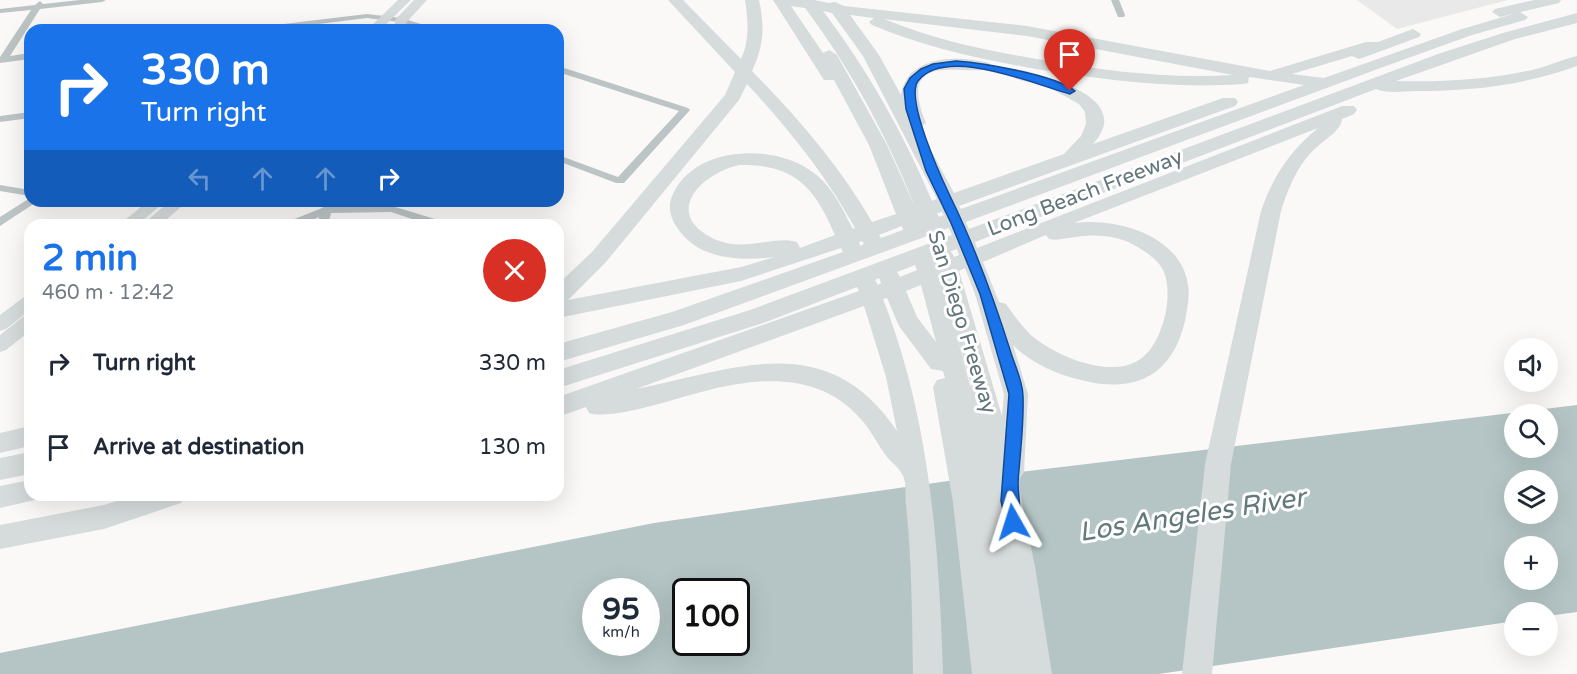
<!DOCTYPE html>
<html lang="en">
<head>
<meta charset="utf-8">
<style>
	body { margin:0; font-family:"Varela Round",sans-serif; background:#f2f2f3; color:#1f2937; height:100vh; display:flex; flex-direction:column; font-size:22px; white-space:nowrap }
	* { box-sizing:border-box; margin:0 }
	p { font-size:20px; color:#747a83 }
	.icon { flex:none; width:33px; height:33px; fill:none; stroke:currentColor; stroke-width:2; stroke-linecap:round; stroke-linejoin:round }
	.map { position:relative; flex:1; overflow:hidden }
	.panel { position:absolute; left:24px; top:219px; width:540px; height:282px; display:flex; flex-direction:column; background:#fff; border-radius:18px; box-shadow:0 6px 24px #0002 }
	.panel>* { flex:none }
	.top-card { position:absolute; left:24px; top:24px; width:540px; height:183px; border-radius:18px; box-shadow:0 6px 24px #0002; background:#1a73e8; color:#fff; overflow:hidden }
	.tools { position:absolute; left:1504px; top:338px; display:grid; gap:12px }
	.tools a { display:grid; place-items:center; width:54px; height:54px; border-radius:50%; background:#fff; box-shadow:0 6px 24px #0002; font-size:30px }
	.speed { position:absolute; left:582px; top:578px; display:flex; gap:12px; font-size:30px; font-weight:700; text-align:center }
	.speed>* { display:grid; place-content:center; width:78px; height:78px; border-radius:50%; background:#fff; box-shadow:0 6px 24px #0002; line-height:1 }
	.speed small { font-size:15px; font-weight:400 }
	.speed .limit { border:3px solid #111; border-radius:9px; background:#fff; color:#111 }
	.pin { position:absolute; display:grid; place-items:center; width:51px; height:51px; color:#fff; margin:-62px -26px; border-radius:50% 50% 50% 0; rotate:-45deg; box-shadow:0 0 6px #0007 }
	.pin .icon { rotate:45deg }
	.me { position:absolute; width:66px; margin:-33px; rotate:354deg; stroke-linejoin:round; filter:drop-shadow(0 0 4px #0008) }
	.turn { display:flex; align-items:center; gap:21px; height:126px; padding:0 18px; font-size:27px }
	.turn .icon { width:78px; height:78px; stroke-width:2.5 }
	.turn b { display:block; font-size:42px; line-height:51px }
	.lanes { display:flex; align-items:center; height:57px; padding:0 18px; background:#0003; justify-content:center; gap:30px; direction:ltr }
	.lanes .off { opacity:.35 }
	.round { display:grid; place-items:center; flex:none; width:63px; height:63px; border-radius:32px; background:#f2f2f3 }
	.overview { display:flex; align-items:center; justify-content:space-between; height:102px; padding:0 18px }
	h1 { font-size:36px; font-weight:800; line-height:45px; color:#1a73e8 }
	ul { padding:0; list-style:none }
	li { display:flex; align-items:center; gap:18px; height:84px; padding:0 18px }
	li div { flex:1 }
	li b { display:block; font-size:22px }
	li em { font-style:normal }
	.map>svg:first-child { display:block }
	.built { fill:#e8e9e8 }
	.water { fill:#b5c5c5; fill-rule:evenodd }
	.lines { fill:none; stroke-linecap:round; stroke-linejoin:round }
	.minor { fill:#bdc4c5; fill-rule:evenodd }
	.secondary { fill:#d6dbdc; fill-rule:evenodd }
	.motorway { fill:#d6dbdc; fill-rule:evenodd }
	.route { fill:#1a73e8; stroke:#114b97; stroke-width:1.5 }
	.labels { text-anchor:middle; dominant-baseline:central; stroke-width:6; stroke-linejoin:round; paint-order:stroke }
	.street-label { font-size:21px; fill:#62767a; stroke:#fff }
	.near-water-label { font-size:27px; font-style:italic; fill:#62797a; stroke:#fff }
</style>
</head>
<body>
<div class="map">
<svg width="1577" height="674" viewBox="0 0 1577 674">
	<rect width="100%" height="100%" fill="#faf9f8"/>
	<path class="built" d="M1357 0H1508L1397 29Z"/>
	<path class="water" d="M1577 405V612L1548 616V612H1515V621L1159 674H0V653L654 523 962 479ZM1515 414H1548V447H1515ZM1515 480H1548V513H1515ZM1515 546H1548V579H1515ZM596 591H646V642H596ZM686 591H736V642H686Z"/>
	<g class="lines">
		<path class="minor" d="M80 0H106L102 2 40 9 10 56 30 53V59L0 63V57L31 10 0 13V9L35 5 40 1 43 4Z
			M1111 0H1119L1125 15 1124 17H1118Z
			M367 14 401 18 441 30H428L400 22 367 18 271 30H246L250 28Z
			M558 66 688 108 690 110 624 183H616L558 161V155L618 177 679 111 558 72Z
			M30 112V118L0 122V116Z
			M0 185 30 190V196L0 191Z
			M30 198V201H36L35 203 0 226V217Z
			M327 201H337L334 206H392L445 222 446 225H430L391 212 331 213 328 225H318L319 217 301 225H286L287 222 322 208Z"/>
		<path class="secondary" d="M398 0H411L380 30H367Z
			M414 0H427L403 26H395V20Z
			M148 201H166L137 225H119Z
			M170 201H188L160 225H142Z
			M30 295V310L6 329 0 331V315L24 297Z
			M30 314V331L6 350 0 352V335L24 316Z"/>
		<path class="motorway" d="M668 0H683L741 59C750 40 748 20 745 0H759C765 28 764 44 752 71 797 117 840 166 872 222L896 214 869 145 834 80H824L773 0H814L829 3 835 2 844 6 1027 26 1270 71 1366 42H1378L1413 29 1421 34 1419 37 1365 57 1359 59 1352 56 1292 74 1324 78 1462 29 1520 12 1528 17 1525 20 1472 35 1386 66 966 222 969 229 1438 54 1503 33 1577 13V23L1515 39 1396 81C1440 82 1484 80 1527 71 1544 68 1560 60 1577 56V66C1525 85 1472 91 1417 91 1404 91 1387 94 1376 89L975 242 977 248 1342 106H1354L1357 110 1354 114 1342 119C1341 130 1327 138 1318 146 1298 163 1289 187 1281 211L1231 464 1212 674H1182L1205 464 1261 211C1273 176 1290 151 1318 128L1074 223C1116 217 1181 235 1188 285 1190 297 1187 309 1185 321 1172 376 1135 394 1081 380 1056 374 1031 363 1013 345L1028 394 1024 472 1018 481 1035 567 1052 674H972L953 502 933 387 937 380 945 378 943 371 931 369 899 326 887 298 883 299C930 419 939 546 943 674H913C912 618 912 561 906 505 905 497 907 481 902 474 898 466 889 461 884 453 876 441 869 427 858 416 819 373 760 377 709 390 682 396 613 421 589 413L586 407 558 417V397L859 291 857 287 766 322 558 388V370L750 310 952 235 949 228 684 325 558 362V344L672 312 843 252 841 248 741 281 558 318V284L592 252 725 95 735 72ZM791 6 805 8C851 69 887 136 915 207L887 145 837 55 829 50 823 53ZM823 11 832 13 863 56 937 199 932 201C904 134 867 69 823 11ZM850 15 874 18 869 22 872 25C924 47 980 59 1036 69 1105 80 1172 89 1242 84L1248 83 1249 77 1304 85 961 209 959 206 1235 106 1238 102 1235 98H1223L1093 144C1134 99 1052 78 1022 70L1016 71 1014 75 1016 79 1050 88 1079 104 1085 112 1086 124 1081 136 1064 154 954 193 919 128 926 123C892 42 978 82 991 66L989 63C958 55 907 55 901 95L879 55ZM884 19 1027 36 1233 75C1169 79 1106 71 1043 60 988 51 935 40 884 19ZM747 84C788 128 826 175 855 228L853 229C843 210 832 186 814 173 774 142 690 145 671 199 668 208 671 218 676 226 697 260 738 261 775 257L741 267 568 300 606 262 739 100ZM739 165C795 164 814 187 835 235L800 248 797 242C773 235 744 253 714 239 662 214 700 174 739 165ZM942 212 944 215 939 217 937 213ZM902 226 903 230 881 238 879 235ZM1046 235 1049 239C1058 241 1066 238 1076 237 1095 234 1116 235 1134 245 1145 251 1159 260 1164 272 1174 297 1162 346 1139 360 1109 379 1056 356 1032 336 1022 327 1014 315 1006 304L999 302 983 262ZM862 241 864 244 860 246 859 242ZM957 249 959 255 954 257 951 251ZM915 265 917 270 900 277 897 272ZM965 268 975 294 1004 394 1002 416 959 271ZM879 278 881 283 878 285 875 280ZM921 285 936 342 917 317 906 291ZM864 306 886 377 897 431C827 327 736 369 636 389ZM956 331 971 386H970Z
			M1534 0H1561L1559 3 1500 17 1492 12 1495 9Z
			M30 426V446L0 453V433Z
			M30 452V474L0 480V458Z
			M30 480V495H41L39 499 0 508V486Z
			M136 495H185L181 503 104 529 0 549V525L104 505Z"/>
	</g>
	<path class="route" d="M956 61C983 63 1056 75 1075 91L1070 94C1036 85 946 45 918 81 905 99 941 177 950 196 975 247 994 299 1011 353 1015 366 1023 382 1023 396 1024 425 1020 454 1018 482 1018 493 1022 521 1019 527L1013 529 1007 527 1001 501 1009 394 980 294 951 223 926 171 906 109 904 89 910 78 921 69 933 64Z"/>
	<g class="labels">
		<g class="street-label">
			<text transform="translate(1085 193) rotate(-21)">Long Beach Freeway</text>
			<text transform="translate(962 322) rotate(73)">San Diego Freeway</text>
		</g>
		<g class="near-water-label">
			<text transform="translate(1192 515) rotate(-9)">Los Angeles River</text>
		</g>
	</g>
</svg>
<div class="tools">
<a><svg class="icon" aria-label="sound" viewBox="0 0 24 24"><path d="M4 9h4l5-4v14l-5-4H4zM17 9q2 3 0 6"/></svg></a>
<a><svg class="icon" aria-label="search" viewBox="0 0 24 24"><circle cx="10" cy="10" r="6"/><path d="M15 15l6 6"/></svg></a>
<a><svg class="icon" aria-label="layers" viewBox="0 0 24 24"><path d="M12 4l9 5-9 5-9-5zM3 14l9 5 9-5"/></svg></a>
<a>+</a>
<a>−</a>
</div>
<div class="speed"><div>95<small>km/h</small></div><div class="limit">100</div></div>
<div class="pin" style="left:1070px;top:91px;background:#d93025"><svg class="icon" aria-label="arrive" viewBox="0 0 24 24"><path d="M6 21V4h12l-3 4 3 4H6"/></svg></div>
<svg class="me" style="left:1013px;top:522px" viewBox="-20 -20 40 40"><path d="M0-17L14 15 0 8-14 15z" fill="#1a73e8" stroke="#fff" stroke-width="4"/></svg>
<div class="top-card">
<div class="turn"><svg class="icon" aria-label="right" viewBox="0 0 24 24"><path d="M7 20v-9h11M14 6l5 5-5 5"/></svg><div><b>330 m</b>Turn right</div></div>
<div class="lanes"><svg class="icon off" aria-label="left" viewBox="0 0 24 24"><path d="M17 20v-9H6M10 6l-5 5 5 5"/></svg><svg class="icon off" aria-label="ahead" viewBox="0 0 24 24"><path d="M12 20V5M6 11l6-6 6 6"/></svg><svg class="icon off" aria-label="ahead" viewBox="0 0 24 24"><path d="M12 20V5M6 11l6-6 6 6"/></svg><svg class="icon" aria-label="right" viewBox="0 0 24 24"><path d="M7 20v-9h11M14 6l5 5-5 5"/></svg></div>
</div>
<section class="panel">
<div class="overview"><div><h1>2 min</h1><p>460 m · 12:42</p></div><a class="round" style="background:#d93025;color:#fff"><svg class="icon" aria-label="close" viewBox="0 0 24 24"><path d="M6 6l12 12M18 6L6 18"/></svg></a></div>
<ul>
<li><svg class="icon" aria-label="right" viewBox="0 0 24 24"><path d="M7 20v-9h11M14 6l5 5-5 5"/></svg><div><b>Turn right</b></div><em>330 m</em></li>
<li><svg class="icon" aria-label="arrive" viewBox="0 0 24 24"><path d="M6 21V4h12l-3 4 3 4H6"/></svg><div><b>Arrive at destination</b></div><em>130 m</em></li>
</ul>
</section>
</div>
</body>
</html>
